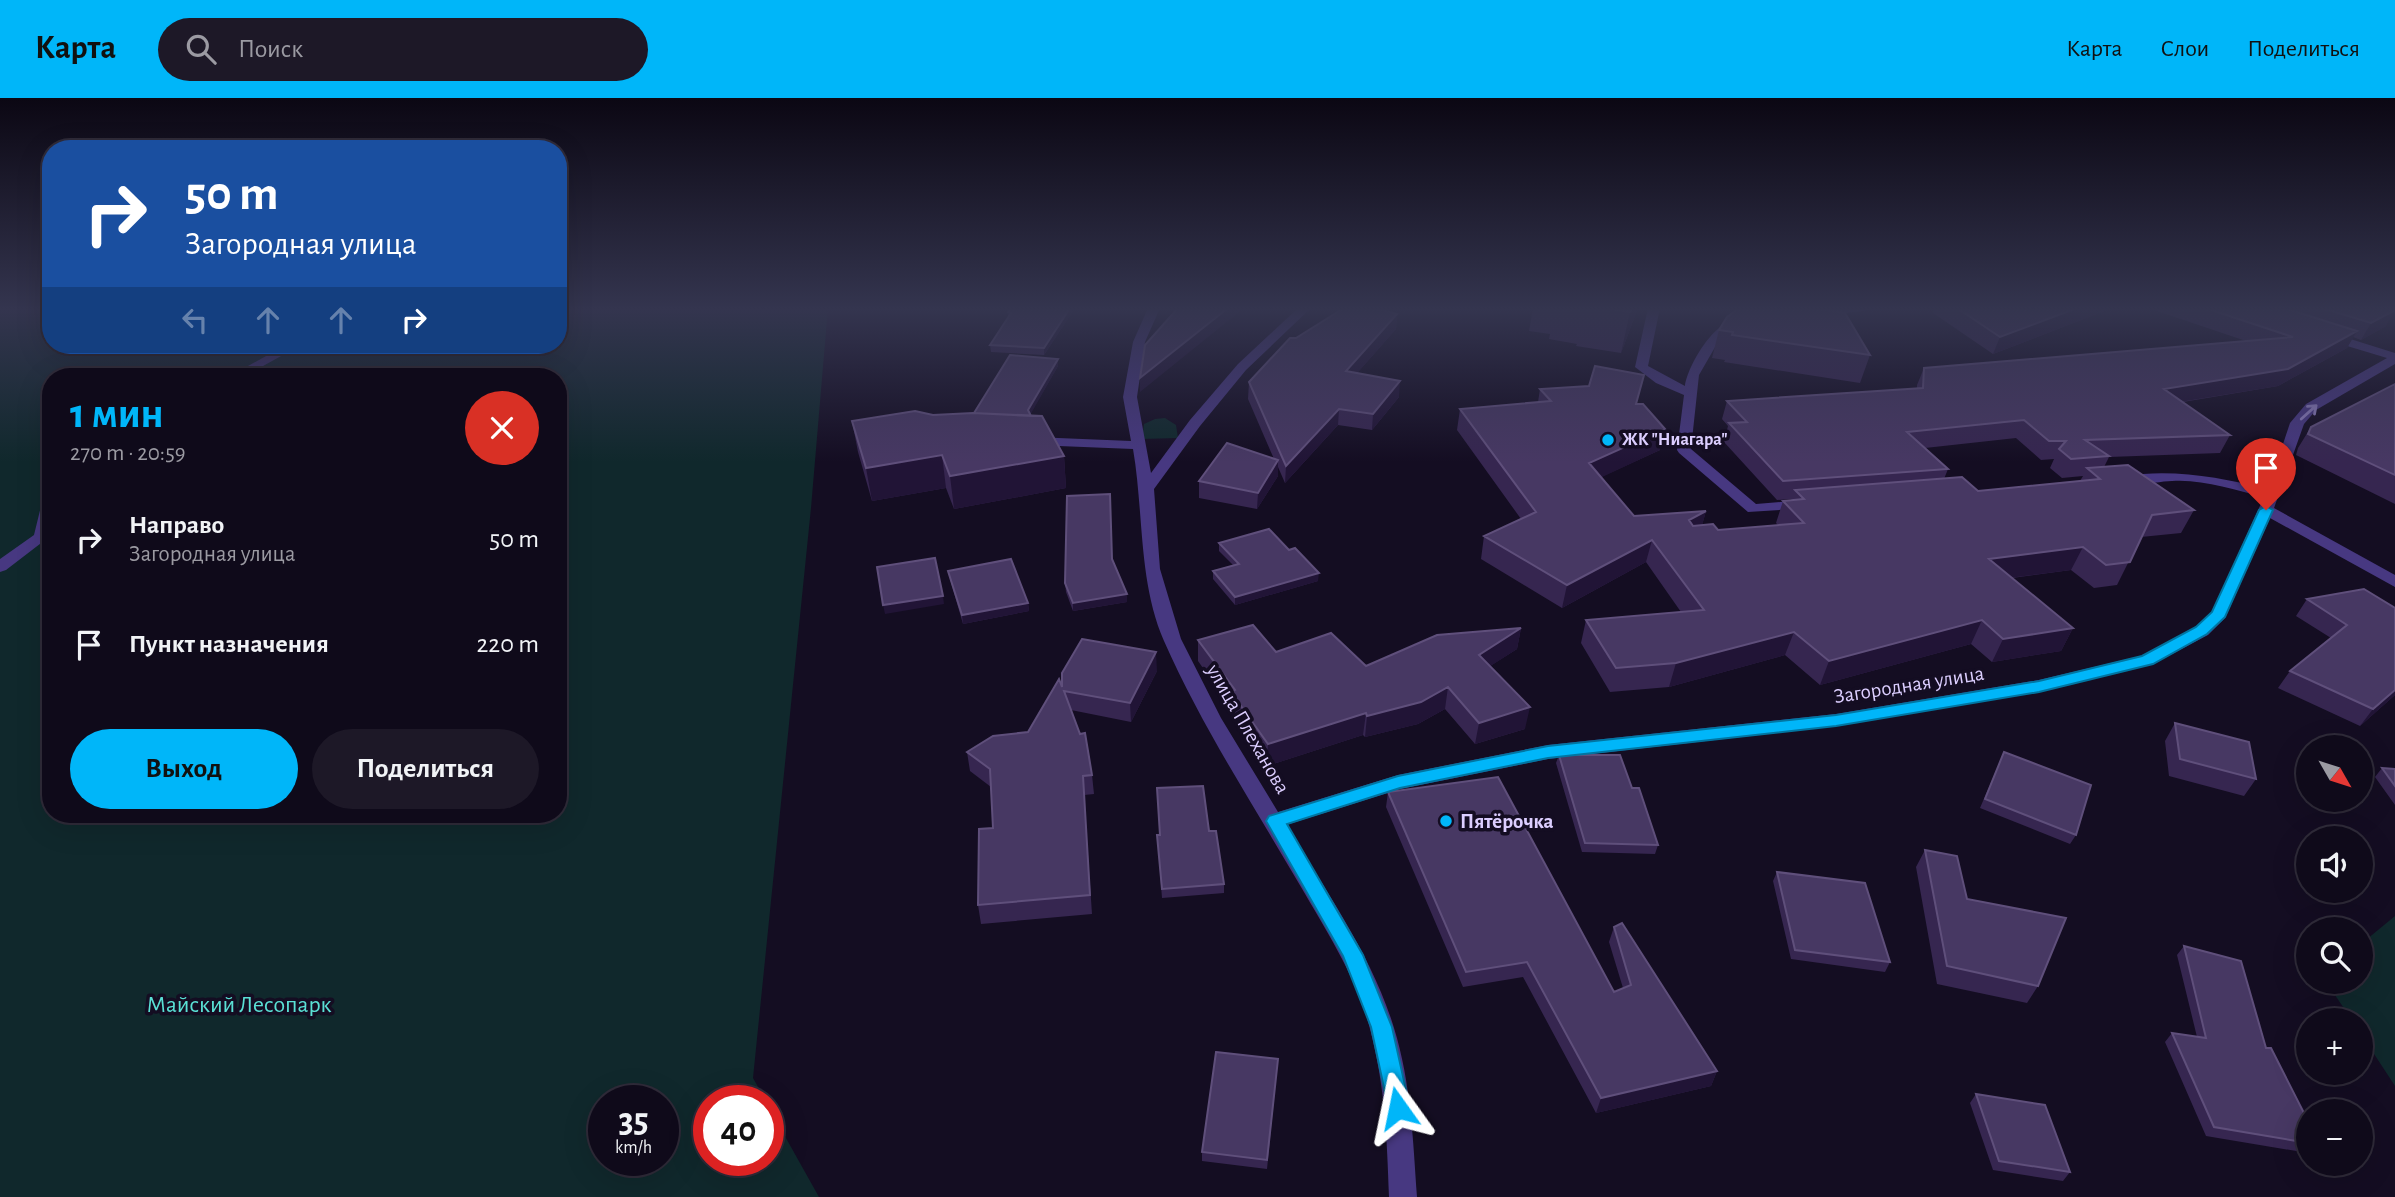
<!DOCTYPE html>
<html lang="ru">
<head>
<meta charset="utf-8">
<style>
	body { margin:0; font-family:"Alegreya Sans",sans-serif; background:#1d1827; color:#f1f3f6; height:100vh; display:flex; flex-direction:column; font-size:26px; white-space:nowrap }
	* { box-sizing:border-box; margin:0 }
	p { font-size:23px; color:#9b9aa2 }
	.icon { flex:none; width:38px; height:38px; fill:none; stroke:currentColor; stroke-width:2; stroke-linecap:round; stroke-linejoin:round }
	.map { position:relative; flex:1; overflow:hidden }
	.details { position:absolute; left:42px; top:270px; width:525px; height:455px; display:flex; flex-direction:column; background:#0f0a1a; border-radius:28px; box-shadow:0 7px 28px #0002,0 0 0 2px #2f2b39 }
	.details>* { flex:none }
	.banner { position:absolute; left:42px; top:42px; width:525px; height:214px; border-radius:28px; box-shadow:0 7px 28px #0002,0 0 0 2px #2f2b39; background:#1a4fa0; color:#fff; overflow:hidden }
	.needle { width:46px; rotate:129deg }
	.buttons { position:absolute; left:2296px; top:637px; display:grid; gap:14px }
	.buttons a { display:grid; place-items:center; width:77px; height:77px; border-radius:50%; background:#0f0a1a; box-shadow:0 7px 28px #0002,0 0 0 2px #2f2b39; font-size:35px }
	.speed { position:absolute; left:588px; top:987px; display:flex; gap:14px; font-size:35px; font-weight:700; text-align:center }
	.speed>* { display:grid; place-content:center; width:91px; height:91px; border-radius:50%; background:#0f0a1a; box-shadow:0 7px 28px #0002,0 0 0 2px #2f2b39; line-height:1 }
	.speed small { font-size:18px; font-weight:400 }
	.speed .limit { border:10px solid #d22; background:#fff; color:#111 }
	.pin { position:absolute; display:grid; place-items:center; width:60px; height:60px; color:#fff; margin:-72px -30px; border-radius:50% 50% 50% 0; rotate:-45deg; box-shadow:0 0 7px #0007 }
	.pin .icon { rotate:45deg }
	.me { position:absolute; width:77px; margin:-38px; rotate:348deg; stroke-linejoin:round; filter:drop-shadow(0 0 5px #0008) }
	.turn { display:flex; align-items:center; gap:24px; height:147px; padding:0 28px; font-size:32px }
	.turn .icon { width:91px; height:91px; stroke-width:2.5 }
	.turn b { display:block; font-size:49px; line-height:60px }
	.lanes { display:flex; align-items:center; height:66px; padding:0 28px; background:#0003; justify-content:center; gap:35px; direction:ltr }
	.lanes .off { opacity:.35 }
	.round { display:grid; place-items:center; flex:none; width:74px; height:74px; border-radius:37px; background:#1d1827 }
	.headline { display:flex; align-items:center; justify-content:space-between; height:119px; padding:0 28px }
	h1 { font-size:42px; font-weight:600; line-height:52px; color:#00b6f9 }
	.cta { display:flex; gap:14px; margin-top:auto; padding:14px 28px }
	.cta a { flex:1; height:80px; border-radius:42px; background:#00b6f9; color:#111; font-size:28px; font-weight:600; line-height:80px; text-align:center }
	.cta a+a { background:#1d1827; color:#f1f3f6 }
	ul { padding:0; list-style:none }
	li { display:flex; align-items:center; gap:21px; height:105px; padding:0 28px }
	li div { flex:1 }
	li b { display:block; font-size:26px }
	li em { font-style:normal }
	header { display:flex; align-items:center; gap:42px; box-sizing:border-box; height:98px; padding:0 35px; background:#00b6f9; color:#111 }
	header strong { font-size:33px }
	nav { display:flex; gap:38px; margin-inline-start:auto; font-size:24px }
	.search { width:490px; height:63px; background:#1d1827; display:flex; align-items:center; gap:18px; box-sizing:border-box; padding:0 24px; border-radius:38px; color:#9b9aa2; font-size:26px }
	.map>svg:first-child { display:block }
	.green { fill:#10282c; fill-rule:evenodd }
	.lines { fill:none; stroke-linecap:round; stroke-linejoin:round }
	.minor { fill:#473881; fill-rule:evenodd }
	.wall { fill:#362650; fill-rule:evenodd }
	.shaded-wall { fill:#211436 }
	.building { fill:#473863; stroke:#5f4f7b; stroke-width:2 }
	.oneway { stroke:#8a7cba }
	.route { fill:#00b6f9; stroke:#0076a2; stroke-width:2 }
	.poi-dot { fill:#00b6f9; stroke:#140d22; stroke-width:2.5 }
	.labels { text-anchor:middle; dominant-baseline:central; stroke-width:7; stroke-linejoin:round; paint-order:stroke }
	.far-poi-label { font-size:18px; font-weight:bold; fill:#dcceff; stroke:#140d22; text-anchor:start }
	.street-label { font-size:21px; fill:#dcceff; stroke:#140d22 }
	.poi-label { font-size:21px; font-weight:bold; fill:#dcceff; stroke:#140d22; text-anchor:start }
	.near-park-label { font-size:24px; fill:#5ae0d5; stroke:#140d22 }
</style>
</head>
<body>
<header>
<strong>Карта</strong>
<div class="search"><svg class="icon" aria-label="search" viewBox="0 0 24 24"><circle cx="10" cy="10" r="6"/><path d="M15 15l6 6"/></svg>Поиск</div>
<nav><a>Карта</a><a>Слои</a><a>Поделиться</a></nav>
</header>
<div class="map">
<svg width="2395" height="1099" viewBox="0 0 2395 1099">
	<rect width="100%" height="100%" fill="#140d22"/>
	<path class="green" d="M0 210H51V247H558V210H828L811 410 753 980 766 1003H709V1062H768V1008L819 1099H0ZM51 278H558V716H51ZM604 1003H663V1062H604Z
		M1165 320 1176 327 1178 340 1142 341 1144 326 1155 321Z
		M2395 818V988L2361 936V922H2352L2326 884H2361V846Z"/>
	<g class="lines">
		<path class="minor" d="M1148 210H1160L1145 244 1137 299 1151 375 1190 322 1238 266 1298 210H1311L1246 272 1200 328 1154 391 1160 471 1181 541 1221 620 1278 714 1398 677 1548 647 1836 616 2039 582 2141 558 2196 529 2212 514 2264 399C2234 392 2203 381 2172 383 2157 383 2128 392 2118 382 2124 376 2134 377 2143 376 2187 373 2225 381 2268 391L2290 325 2306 306 2387 260 2324 241V235L2328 234 2395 255V266L2316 312 2304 326 2274 410 2395 477V489L2270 420 2225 520 2208 537 2153 566 2039 594 1836 628 1548 661 1400 691 1286 727C1325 792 1372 857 1394 930 1411 985 1413 1042 1417 1099H1389C1387 1042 1385 987 1370 931 1357 880 1327 834 1301 789 1254 708 1202 629 1164 543 1138 483 1144 415 1133 351L1034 347 1027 343 1034 339 1131 343 1123 299 1133 244Z
			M1648 210H1660L1648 268 1685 288C1688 267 1716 219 1740 222V228L1718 244 1699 277 1691 351 1756 406 1804 402 1809 404 1812 407 1809 410 1748 414 1679 355 1677 352 1684 297 1656 285 1635 269Z
			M1826 210H1869L1863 213 1809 219 1803 215 1809 211Z
			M286 247H301L245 278H230Z
			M51 392 49 439 6 472 0 474V461L34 437 44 396Z"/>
	</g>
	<path class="wall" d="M1011 210H1075L1044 257 991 254 990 247 1008 219V214Z
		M1533 210H1638L1621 255 1576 248 1577 246 1549 241 1550 236 1529 233Z
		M1934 210H2112L1993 256 1933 215Z
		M2148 210H2392L2386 228 2361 242 2353 239 2347 250 2278 288 2183 304 2230 337 2220 355 2109 359 2104 369 2194 412 2181 435 2141 439 2117 487 2094 490 2071 472 2012 480 2073 530 2061 553 1992 564 1971 546 1820 587 1785 557 1669 589 1610 594 1581 545 1586 522 1681 514 1646 464 1562 510 1481 461 1484 438 1521 421 1457 332 1460 311 1538 304 1540 291 1637 306 1660 352 1601 379 1634 418 1706 413 1702 427 1718 432 1778 427 1776 425 1783 403 1791 402 1792 401 1777 402 1724 344 1728 328 1722 321 1727 303 1917 291V287L1924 270 2246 243ZM2016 340 2041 362 2054 361 2050 370 2062 380 2083 378 2080 383 1978 393 1944 381 1948 371 1925 350Z
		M1397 216 1396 231 1357 275 1399 299 1372 332 1338 327 1285 385 1278 369V378L1257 411 1199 400V383L1274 361 1248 301 1249 284 1296 240Z
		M1719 232 1870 257 1860 285 1724 264 1725 262 1712 260Z
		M1058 261V268L1030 316 1064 358 1066 390 954 411 946 390 872 403 858 354 852 323 974 315Z
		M2395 286V406L2296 357 2298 350 2311 329Z
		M1219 445 1318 483 1235 507 1213 481V473L1233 467 1219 453Z
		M1112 462 1127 496V504L1073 513 1066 494 1065 485Z
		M948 473 1028 505 1029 513 963 526 950 481Z
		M2307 501 2395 510V597L2360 628 2278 590 2290 573 2331 540 2296 518Z
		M1521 530 1517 551 1490 568 1525 631 1475 646 1445 611 1418 626 1365 639 1363 637 1267 668 1230 615V608L1198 563V542L1366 568Z
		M1157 573 1131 624 1071 612 1092 677 1094 696 1084 697 1092 816 981 826 978 807 993 730 991 689 970 673 967 654 1028 634 1062 589Z
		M2175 625 2256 681 2244 698 2169 678 2165 643Z
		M2004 654 2076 737 2070 746 1980 710Z
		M1559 657 1632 690 1658 747 1655 756 1582 754 1556 665Z
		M2382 670 2395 671V707L2375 679Z
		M1388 694 1614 894 1623 890 1609 844 1614 829 1717 973 1711 988 1596 1015 1523 879 1463 889 1386 709Z
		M1209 733 1224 786V795L1162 800 1157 737Z
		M1925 752 2038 888 2027 905 1937 886 1916 769Z
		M1777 774 1890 864 1885 874 1791 861 1773 783Z
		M2184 848 2266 950 2308 1023V1055L2206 1038 2165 944 2172 935 2197 939 2177 857Z
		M1278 961 1267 1071 1202 1063V1054Z
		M1976 996 2070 1074 2063 1083 1993 1072 1970 1005Z"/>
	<path class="shaded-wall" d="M1070 210H1075L1044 257V250Z
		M1228 210H1244L1140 294V280Z
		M1632 210H1638L1621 255 1630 214Z
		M2077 210H2112L1993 256 2000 239Z
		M2395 212 2386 228 2361 242 2371 225Z
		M1397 216 1396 231 1345 289 1346 273Z
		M2357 233 2347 250 2278 288 2155 308 2164 291Z
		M1058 261V268L1029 319 1028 312Z
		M1400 283 1399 299 1372 332 1373 316Z
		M1339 311 1338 327 1285 385 1286 368Z
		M1665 331 1660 352 1585 387 1589 365Z
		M942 357 946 390 872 403 866 370Z
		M1064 358 1066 390 954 411 950 378Z
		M1278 362V378L1257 411 1258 395Z
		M1706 413 1700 435 1689 422Z
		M1652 442 1646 464 1562 510 1567 487Z
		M2083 449 2071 472 1978 484 1989 461Z
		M1319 475 1318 483 1235 507V499Z
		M1127 496V504L1073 513V505Z
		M943 498 944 506 885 516 883 507Z
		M1028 505 1029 513 963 526 962 517Z
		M1982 522 1971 546 1820 587 1829 563Z
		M1521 530 1517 551 1475 578 1479 557Z
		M2073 530 2061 553 1992 564 2003 541Z
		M1794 534 1785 557 1669 589 1676 565Z
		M1156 554 1157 573 1131 624 1130 605Z
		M1448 589 1445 611 1418 626 1365 639 1367 618Z
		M2395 592V597L2360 628 2373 611Z
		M1530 609 1525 631 1475 646 1479 625Z
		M1366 615 1363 637 1267 668 1268 646Z
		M1717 973 1711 988 1596 1015 1601 1000Z"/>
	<path class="building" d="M1011 210H1070L1044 250 990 247 1011 215 1008 214Z
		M1178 210H1228L1140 280 1145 247Z
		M1344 210H1375L1397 216 1346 273 1400 283 1373 316 1339 311 1286 368 1249 284 1290 240H1296Z
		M1605 210H1632L1630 214Z
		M1741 210H1812L1845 215 1870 257 1732 237 1733 234 1719 232 1727 219 1738 211Z
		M1957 210H2077L2000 239Z
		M2205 210H2284L2357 233 2288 271 2164 291 2230 337 2085 342 2109 358 2071 361 2059 351 2066 343H2049L2024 322 1907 334 1948 371 1783 383 1729 325 1747 324 1727 303 1923 290 1924 270 2293 239Z
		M2322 210H2393L2395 211V212L2371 225Z
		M1010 257 1058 261 1028 312 1031 318 974 315Z
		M1595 268 1644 277 1636 306H1643L1665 331 1589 365 1634 418 1706 413 1689 422 1693 428 1713 426 1718 432 1804 425 1783 403 1804 401 1795 392 1962 379 1978 393 2100 381 2087 370 2128 367 2194 412 2152 417 2130 464 2106 467 2083 449 1989 461 2073 530 2003 541 1982 522 1829 563 1794 534 1676 565 1616 570 1586 522 1704 512 1652 442 1567 487 1484 438 1536 414 1460 311 1551 303 1540 291 1589 288Z
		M2395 286V377L2308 336 2311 329Z
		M915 313 933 317 973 315 1042 318 1064 358 950 378 942 357 866 370 852 323Z
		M1227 345 1278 362 1258 395 1199 383Z
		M1110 396 1112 461 1127 496 1073 505 1065 485 1067 398Z
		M1269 431 1289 452 1295 450 1319 475 1235 499 1213 473 1239 466 1219 445Z
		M935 460 943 498 883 507 877 469Z
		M1011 461 1028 505 962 517 948 473Z
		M2364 491 2395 510V592L2373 611 2290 573 2347 527 2307 501Z
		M1253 527 1276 554 1331 535 1366 568 1437 537 1521 530 1479 557 1530 609 1479 625 1448 589 1421 604 1367 618 1366 615 1268 646 1231 594 1235 592 1198 542Z
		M1082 541 1156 554 1130 605 1064 593 1080 636 1085 635 1092 677 1083 678 1090 797 978 807 979 731 993 730 990 671 967 654 993 638 1028 634 1059 581 1062 589V575Z
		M2175 625 2249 644 2256 681 2180 661Z
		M2004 654 2091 687 2076 737 1985 701Z
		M1559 657H1620L1632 690H1639L1658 747 1585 745Z
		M2382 670 2395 671V688Z
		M1498 679 1614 894 1631 887 1614 829 1622 825 1717 973 1601 1000 1527 864 1466 874 1388 694Z
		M1203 688 1209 733H1216L1224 786 1162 791 1157 737H1160L1157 690Z
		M1925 752 1957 758 1967 801 2066 820 2038 888 1947 868Z
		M1777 774 1865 785 1890 864 1795 852Z
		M2184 848 2241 863 2266 950H2271L2308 1023V1045L2214 1029 2172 935 2206 940Z
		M1216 954 1278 961 1267 1062 1202 1054Z
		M1976 996 2045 1007 2070 1074 1999 1063Z"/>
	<defs><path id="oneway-shaft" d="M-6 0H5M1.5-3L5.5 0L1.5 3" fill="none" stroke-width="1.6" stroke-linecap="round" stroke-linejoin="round" transform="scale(1.75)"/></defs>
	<use class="oneway" href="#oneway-shaft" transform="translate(2309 314) rotate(-42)"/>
	<linearGradient id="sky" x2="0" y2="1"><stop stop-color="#0b0713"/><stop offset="0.58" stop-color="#34354f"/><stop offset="1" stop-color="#34354f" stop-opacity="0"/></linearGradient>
	<rect width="2395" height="364" fill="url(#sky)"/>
	<path class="route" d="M2266 408 2273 412 2225 519 2207 536 2153 566 2039 594 1836 628 1548 660 1400 690 1287 726 1363 857 1392 929 1410 1010 1407 1018 1398 1021 1390 1018 1371 929 1343 858 1266 723 1269 718 1398 678 1548 648 1836 617 2039 583 2142 558 2196 529 2212 514 2259 412Z"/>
	<g class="poi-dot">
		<circle cx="1608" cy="342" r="7"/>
		<circle cx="1446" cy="723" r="7"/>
	</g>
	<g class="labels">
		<g class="far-poi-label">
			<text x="1622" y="342">ЖК "Ниагара"</text>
		</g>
		<g class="street-label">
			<text transform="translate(1909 587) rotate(-9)">Загородная улица</text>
			<text transform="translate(1248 631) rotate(60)">улица Плеханова</text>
		</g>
		<g class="poi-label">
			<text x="1460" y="723">Пятёрочка</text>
		</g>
		<g class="near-park-label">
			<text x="239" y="907">Майский Лесопарк</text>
		</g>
	</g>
</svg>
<div class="buttons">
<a><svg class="needle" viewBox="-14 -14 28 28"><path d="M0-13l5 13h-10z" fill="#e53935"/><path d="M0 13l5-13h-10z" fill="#9b9aa2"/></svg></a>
<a><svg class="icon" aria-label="sound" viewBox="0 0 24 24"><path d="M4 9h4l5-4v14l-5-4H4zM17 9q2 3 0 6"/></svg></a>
<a><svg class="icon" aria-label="search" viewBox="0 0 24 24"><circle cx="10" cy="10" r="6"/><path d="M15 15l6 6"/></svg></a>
<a>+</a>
<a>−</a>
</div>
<div class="speed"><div>35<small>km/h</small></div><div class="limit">40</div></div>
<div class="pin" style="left:2266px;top:412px;background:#d93025"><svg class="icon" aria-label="arrive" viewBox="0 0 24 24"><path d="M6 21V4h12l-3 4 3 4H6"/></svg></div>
<svg class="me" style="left:1398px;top:1010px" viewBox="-20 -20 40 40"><path d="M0-17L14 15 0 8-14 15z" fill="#00b6f9" stroke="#fff" stroke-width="4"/></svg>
<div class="banner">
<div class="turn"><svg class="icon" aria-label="right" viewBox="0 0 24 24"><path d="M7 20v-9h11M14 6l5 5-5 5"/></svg><div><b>50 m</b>Загородная улица</div></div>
<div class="lanes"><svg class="icon off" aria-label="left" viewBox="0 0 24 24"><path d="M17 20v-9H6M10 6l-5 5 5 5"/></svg><svg class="icon off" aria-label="ahead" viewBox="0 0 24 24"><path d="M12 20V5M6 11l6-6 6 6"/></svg><svg class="icon off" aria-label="ahead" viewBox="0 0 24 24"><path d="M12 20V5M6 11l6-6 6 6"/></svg><svg class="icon" aria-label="right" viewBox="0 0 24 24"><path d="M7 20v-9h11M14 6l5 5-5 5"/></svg></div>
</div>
<section class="details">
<div class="headline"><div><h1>1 мин</h1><p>270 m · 20:59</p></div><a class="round" style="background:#d93025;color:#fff"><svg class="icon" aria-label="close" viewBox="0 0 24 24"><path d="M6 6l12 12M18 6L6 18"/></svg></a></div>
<ul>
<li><svg class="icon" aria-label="right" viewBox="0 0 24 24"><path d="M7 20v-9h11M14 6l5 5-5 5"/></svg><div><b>Направо</b><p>Загородная улица</p></div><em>50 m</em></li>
<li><svg class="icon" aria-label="arrive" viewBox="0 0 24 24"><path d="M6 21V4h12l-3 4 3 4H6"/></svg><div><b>Пункт назначения</b></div><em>220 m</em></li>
</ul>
<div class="cta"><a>Выход</a><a>Поделиться</a></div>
</section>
</div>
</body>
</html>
